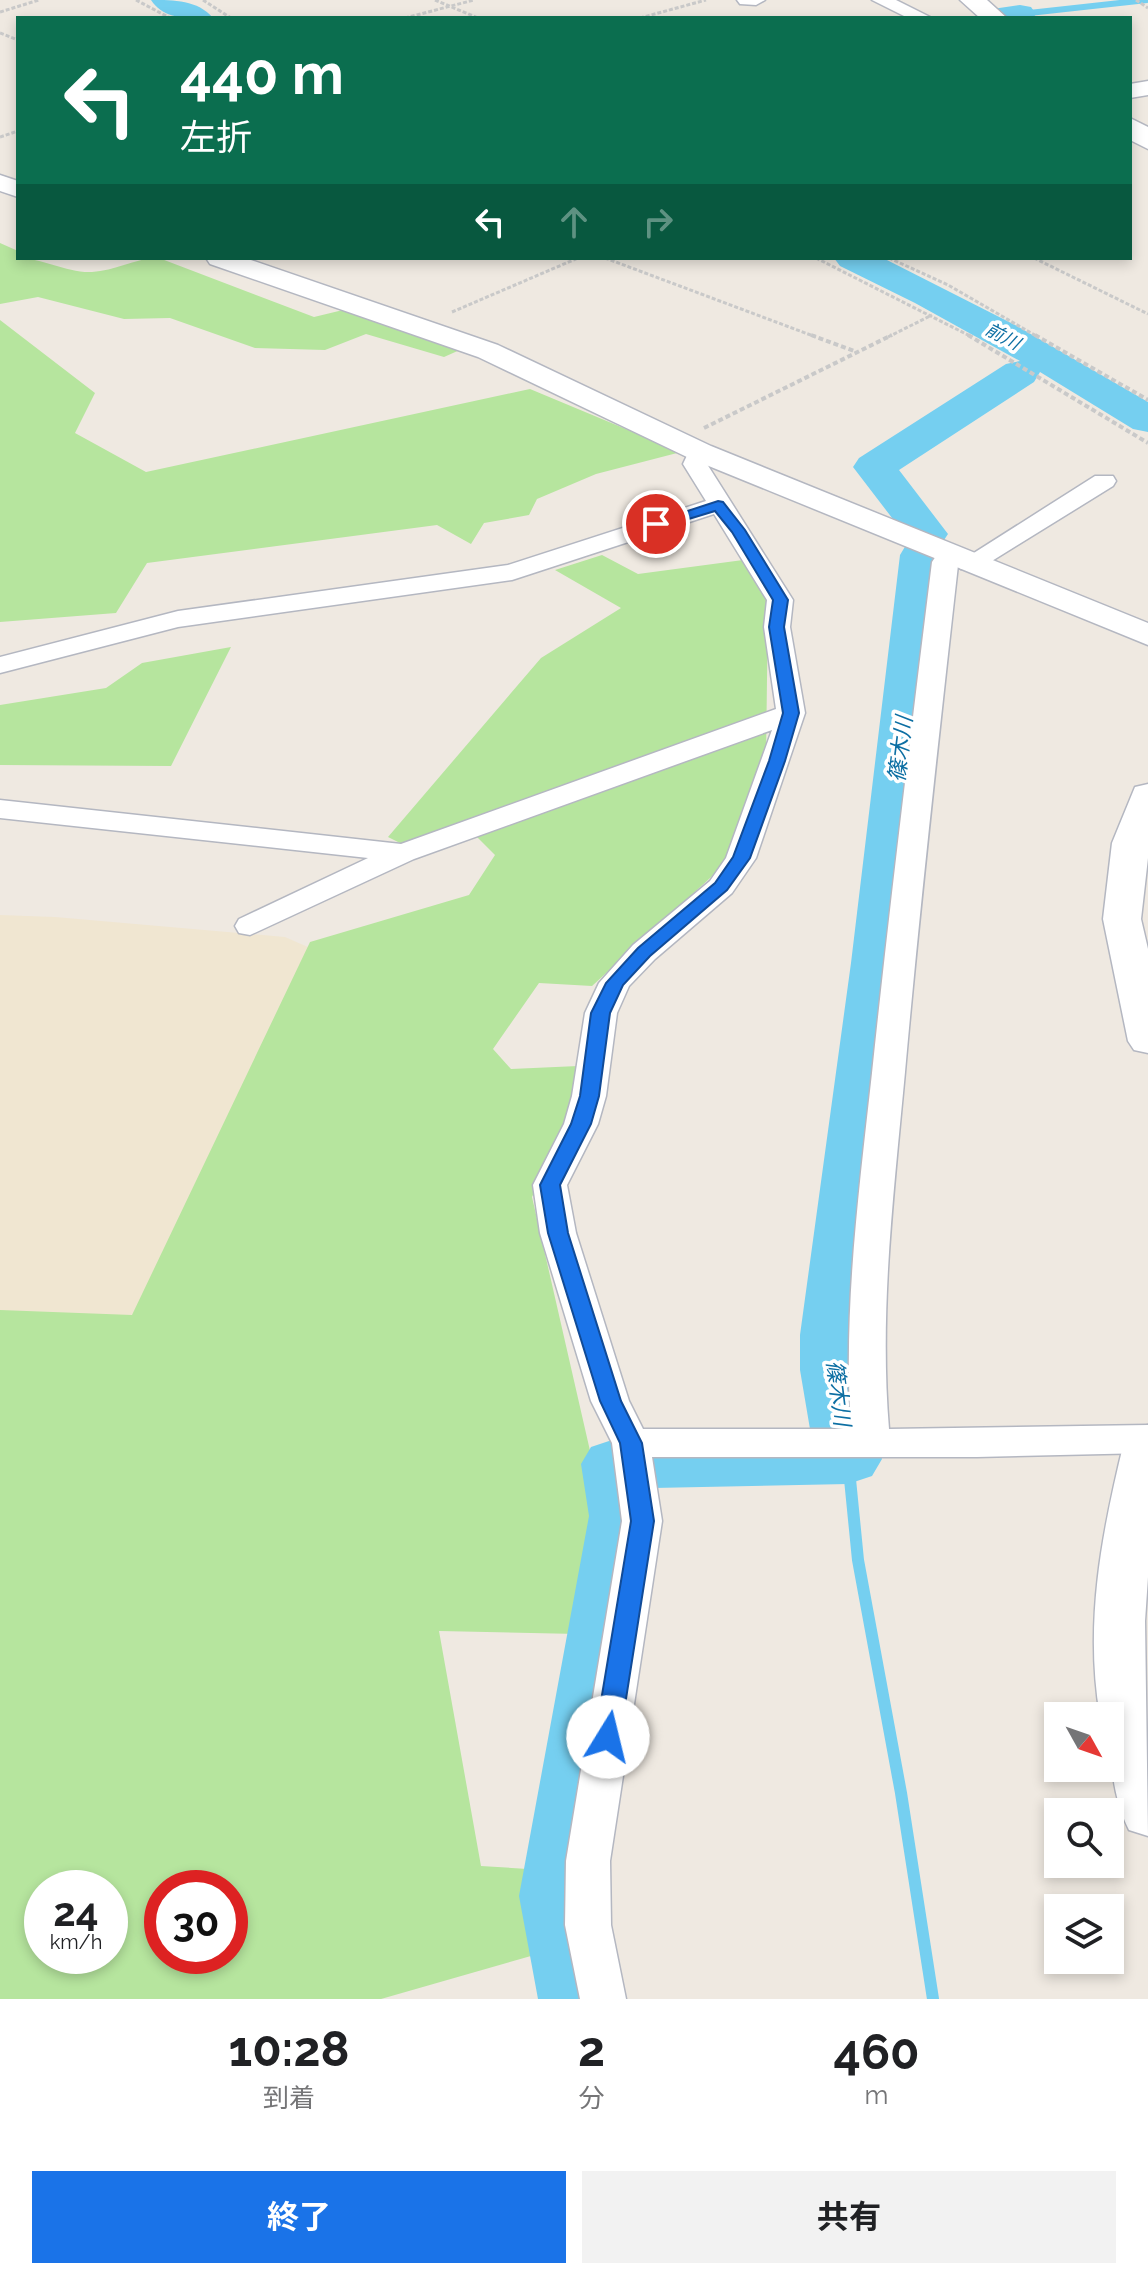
<!DOCTYPE html>
<html lang="ja">
<head>
<meta charset="utf-8">
<style>
	body { margin:0; font-family:Raleway,"Noto Sans JP",sans-serif; background:#f2f2f2; color:#202124; height:100vh; display:flex; flex-direction:column; font-size:30px; white-space:nowrap }
	* { box-sizing:border-box; margin:0 }
	p { font-size:26px; color:#757577 }
	.icon { flex:none; width:44px; height:44px; fill:none; stroke:currentColor; stroke-width:2; stroke-linecap:round; stroke-linejoin:round }
	.map { position:relative; height:1999px; overflow:hidden }
	.drawer { display:flex; flex-direction:column; background:#fff; flex:1 }
	.drawer>* { flex:none }
	.guide { position:absolute; left:16px; top:16px; width:1116px; height:244px; border-radius:0px; box-shadow:0 4px 12px #0003; background:#0b6e4f; color:#fff; overflow:hidden }
	.needle { width:52px; rotate:130deg }
	.fabs { position:absolute; left:1044px; top:1702px; display:grid; gap:16px }
	.fabs a { display:grid; place-items:center; width:80px; height:80px; border-radius:0px; background:#fff; box-shadow:0 4px 12px #0003; font-size:40px }
	.speed { position:absolute; left:24px; top:1870px; display:flex; gap:16px; font-size:40px; font-weight:700; text-align:center }
	.speed>* { display:grid; place-content:center; width:104px; height:104px; border-radius:50%; background:#fff; box-shadow:0 4px 12px #0003; line-height:1 }
	.speed small { font-size:20px; font-weight:400 }
	.speed .limit { border:12px solid #d22; background:#fff; color:#111 }
	.pin { position:absolute; display:grid; place-items:center; width:68px; height:68px; color:#fff; margin:-34px; border:4px solid #fff; border-radius:50%; box-shadow:0 2px 8px #0007 }
	.me { position:absolute; width:88px; margin:-44px; rotate:9deg; stroke-linejoin:round; filter:drop-shadow(0 0 6px #0008) }
	.turn { display:flex; align-items:center; gap:28px; height:168px; padding:0 32px; font-size:36px }
	.turn .icon { width:104px; height:104px; stroke-width:2.5 }
	.turn b { display:block; font-size:56px; line-height:68px }
	.lanes { display:flex; align-items:center; height:76px; padding:0 32px; background:#0003; justify-content:center; gap:40px; direction:ltr }
	.lanes .off { opacity:.35 }
	.eta { display:flex; justify-content:space-evenly; align-items:center; height:136px; text-align:center }
	.eta b { font-size:48px; font-weight:700; line-height:56px }
	.action { display:flex; gap:16px; margin-top:auto; padding:16px 32px }
	.action a { flex:1; height:92px; border-radius:0px; background:#1a73e8; color:#fff; font-size:32px; font-weight:700; line-height:92px; text-align:center }
	.action a+a { background:#f2f2f2; color:#202124 }
	.map>svg:first-child { display:block }
	.education { fill:#f0e6d1 }
	.green { fill:#b6e59e; fill-rule:evenodd }
	.lines { fill:none; stroke-linecap:round; stroke-linejoin:round }
	.stream-far1 { stroke:#75cff0; stroke-width:6 }
	.stream { stroke:#75cff0; stroke-width:12 }
	.river { fill:#75cff0; fill-rule:evenodd }
	.minor-casing { stroke:#b4b7c1; stroke-width:3 }
	.tertiary-casing { stroke:#b4b7c1; stroke-width:3 }
	.secondary-casing { stroke:#b4b7c1; stroke-width:3 }
	.path-far1 { stroke:#c9c9c9; stroke-width:3; stroke-dasharray:4 2; stroke-linecap:butt }
	.path { stroke:#c9c9c9; stroke-width:4; stroke-dasharray:5 3; stroke-linecap:butt }
	.minor { fill:#fff; fill-rule:evenodd }
	.tertiary { fill:#fff; fill-rule:evenodd }
	.secondary { fill:#fff; fill-rule:evenodd }
	.route { fill:#1a73e8; stroke:#114b97; stroke-width:2 }
	.labels { text-anchor:middle; dominant-baseline:central; stroke-width:7; stroke-linejoin:round; paint-order:stroke }
	.far-water-label { font-size:18px; font-style:italic; fill:#0d6fa3; stroke:#fff }
	.water-label { font-size:22px; font-style:italic; fill:#0d6fa3; stroke:#fff }
</style>
</head>
<body>
<div class="map">
<svg width="1148" height="1999" viewBox="0 0 1148 1999">
	<rect width="100%" height="100%" fill="#efe9e1"/>
	<path class="education" d="M0 915 55 917 285 937 349 965 207 1304 83 1322 0 1371Z"/>
	<path class="green" d="M0 243 18 251V258C43 258 66 273 92 272 114 271 135 258 159 258L314 317 343 310 462 349 444 357 366 334 325 350 255 348 170 318 124 319 38 297 0 304Z
		M0 320 95 393 75 433 146 472 530 389 681 452 596 474 537 499 529 515 484 523 471 544 437 525 147 563 116 613 0 622Z
		M602 555 638 574 743 560 768 600 766 758 721 868 592 986 539 983 493 1049 511 1069 578 1066 567 1124 532 1197 607 1525 578 1634 439 1631 481 1866 543 1870 545 1952 381 1999H0V1310L132 1315 310 942 469 895 495 855 466 826 408 847 388 837 541 658 621 608 555 570ZM42 1888H110V1956H42ZM162 1888H230V1956H162Z
		M231 647 171 766 0 765V705L106 688 142 663Z"/>
	<g class="lines">
		<path class="stream-far1" d="M1020 14 1147 0"/>
		<path class="stream" d="M848 1459 858 1560 901 1793 933 1999"/>
		<path class="river" d="M151 0C174 0 198 0 213 18 190 18 165 21 151 0Z
			M1020 5 1031 7 1036 14 1033 18H974L979 11Z
			M834 258H883L1017 326 1148 402V432L1133 429 1040 372 1034 382 899 470 948 534 942 543 936 545 944 555 907 963 864 1335 866 1370 882 1459 872 1476 848 1484 653 1488 657 1516 597 1896 620 1999H538L519 1896 589 1516 581 1464 591 1447 615 1439 811 1435 800 1370V1335L851 963 900 555 906 545 912 544 853 467 859 458 1006 364 1020 361 915 303 840 266Z"/>
		<defs>
			<path id="minor" d="M737 0H765L756 5 740 4Z
				M872 0H896L932 18H908Z
				M700 445 709 447 712 452 707 464 793 600 790 627 805 713 756 858 732 893 655 959 629 986 617 1013 606 1096 598 1124 567 1185 576 1233 629 1401 643 1429H851C843 1310 859 1191 872 1073 890 902 911 732 932 562L940 550H958L962 555 958 563 1095 476H1113L1116 481 1113 486 979 569H961L958 565C939 734 920 903 905 1072 894 1191 879 1310 889 1429L1148 1425V1453L977 1457H652L662 1521 610 1861 611 1925 626 1999H580L565 1925 566 1861 622 1521 612 1443 591 1401 540 1233 533 1185 564 1124 572 1096 585 1013 599 983 633 945 710 881 726 858 772 730 414 859 250 935 239 933 235 926 239 919 368 858 0 818V800L401 844 776 709 764 627 767 600 714 514 512 580 178 627 0 673V657L178 611 508 565 706 501 683 464 691 447Z"/>
			<path id="tertiary" d="M1148 81V95L1130 98V84Z
				M0 175 18 181V197L0 191Z
				M206 258H245L498 345 711 446 1148 623V645L689 458 478 357 210 264Z
				M1148 784V858L1141 919 1148 949V1053L1134 1050 1128 1041 1103 919 1112 843 1135 787Z
				M1148 1425V1577L1145 1621 1148 1836 1129 1830C1111 1794 1110 1755 1110 1716H1100C1084 1623 1102 1532 1124 1442L1131 1430Z"/>
			<path id="secondary" d="M960 0H987L1007 18H980Z
				M1130 118 1148 127V149L1130 140Z"/>
		</defs>
		<use href="#minor" class="minor-casing"/>
		<use href="#tertiary" class="tertiary-casing"/>
		<use href="#secondary" class="secondary-casing"/>
		<path class="path-far1" d="M136 0 170 18
			M203 0 231 18
			M435 0 478 18
			M1136 0 1148 8
			M0 12 39 0
			M405 18 474 0
			M640 18 706 0
			M0 33 18 40
			M0 137 18 131
			M605 258 816 337
			M816 258 972 337
			M889 258 948 285 1038 337
			M1034 258 1148 314
			M452 312 578 258
			M888 337 932 315"/>
		<path class="path" d="M811 335 854 351
			M968 335 1148 443
			M1035 335 1148 400
			M704 428 892 335"/>
		<use href="#minor" class="minor"/>
		<use href="#tertiary" class="tertiary"/>
		<use href="#secondary" class="secondary"/>
	</g>
	<path class="route" d="M718 501 723 502 745 530 788 600 784 627 799 713 785 761 750 858 727 890 650 956 623 985 610 1013 599 1096 591 1124 560 1185 568 1233 621 1401 642 1443 654 1521 620 1737 616 1744 608 1747 599 1744 595 1737 631 1521 620 1443 600 1401 548 1233 540 1185 571 1124 580 1096 591 1013 606 983 638 948 715 883 733 857 769 761 783 713 769 627 773 600 732 532 715 511 656 529 648 524Z"/>
	<g class="labels">
		<g class="far-water-label">
			<text transform="translate(1003 336) rotate(28)">前川</text>
		</g>
		<g class="water-label">
			<text transform="translate(900 749) rotate(-83)">篠木川</text>
			<text transform="translate(839 1393) rotate(83)">篠木川</text>
		</g>
	</g>
</svg>
<div class="fabs">
<a><svg class="needle" viewBox="-14 -14 28 28"><path d="M0-13l5 13h-10z" fill="#e53935"/><path d="M0 13l5-13h-10z" fill="#757577"/></svg></a>
<a><svg class="icon" aria-label="search" viewBox="0 0 24 24"><circle cx="10" cy="10" r="6"/><path d="M15 15l6 6"/></svg></a>
<a><svg class="icon" aria-label="layers" viewBox="0 0 24 24"><path d="M12 4l9 5-9 5-9-5zM3 14l9 5 9-5"/></svg></a>
</div>
<div class="speed"><div>24<small>km/h</small></div><div class="limit">30</div></div>
<div class="pin" style="left:656px;top:524px;background:#d93025"><svg class="icon" aria-label="arrive" viewBox="0 0 24 24"><path d="M6 21V4h12l-3 4 3 4H6"/></svg></div>
<svg class="me" style="left:608px;top:1737px" viewBox="-20 -20 40 40"><circle r="19" fill="#fff"/><path d="M0-13L10 11 0 6-10 11z" fill="#1a73e8"/></svg>
<div class="guide">
<div class="turn"><svg class="icon" aria-label="left" viewBox="0 0 24 24"><path d="M17 20v-9H6M10 6l-5 5 5 5"/></svg><div><b>440 m</b>左折</div></div>
<div class="lanes"><svg class="icon" aria-label="left" viewBox="0 0 24 24"><path d="M17 20v-9H6M10 6l-5 5 5 5"/></svg><svg class="icon off" aria-label="ahead" viewBox="0 0 24 24"><path d="M12 20V5M6 11l6-6 6 6"/></svg><svg class="icon off" aria-label="right" viewBox="0 0 24 24"><path d="M7 20v-9h11M14 6l5 5-5 5"/></svg></div>
</div>
</div>
<section class="drawer">
<div class="eta">
<div><b>10:28</b><p>到着</p></div>
<div><b>2</b><p>分</p></div>
<div><b>460</b><p>m</p></div>
</div>
<div class="action"><a>終了</a><a>共有</a></div>
</section>
</body>
</html>
